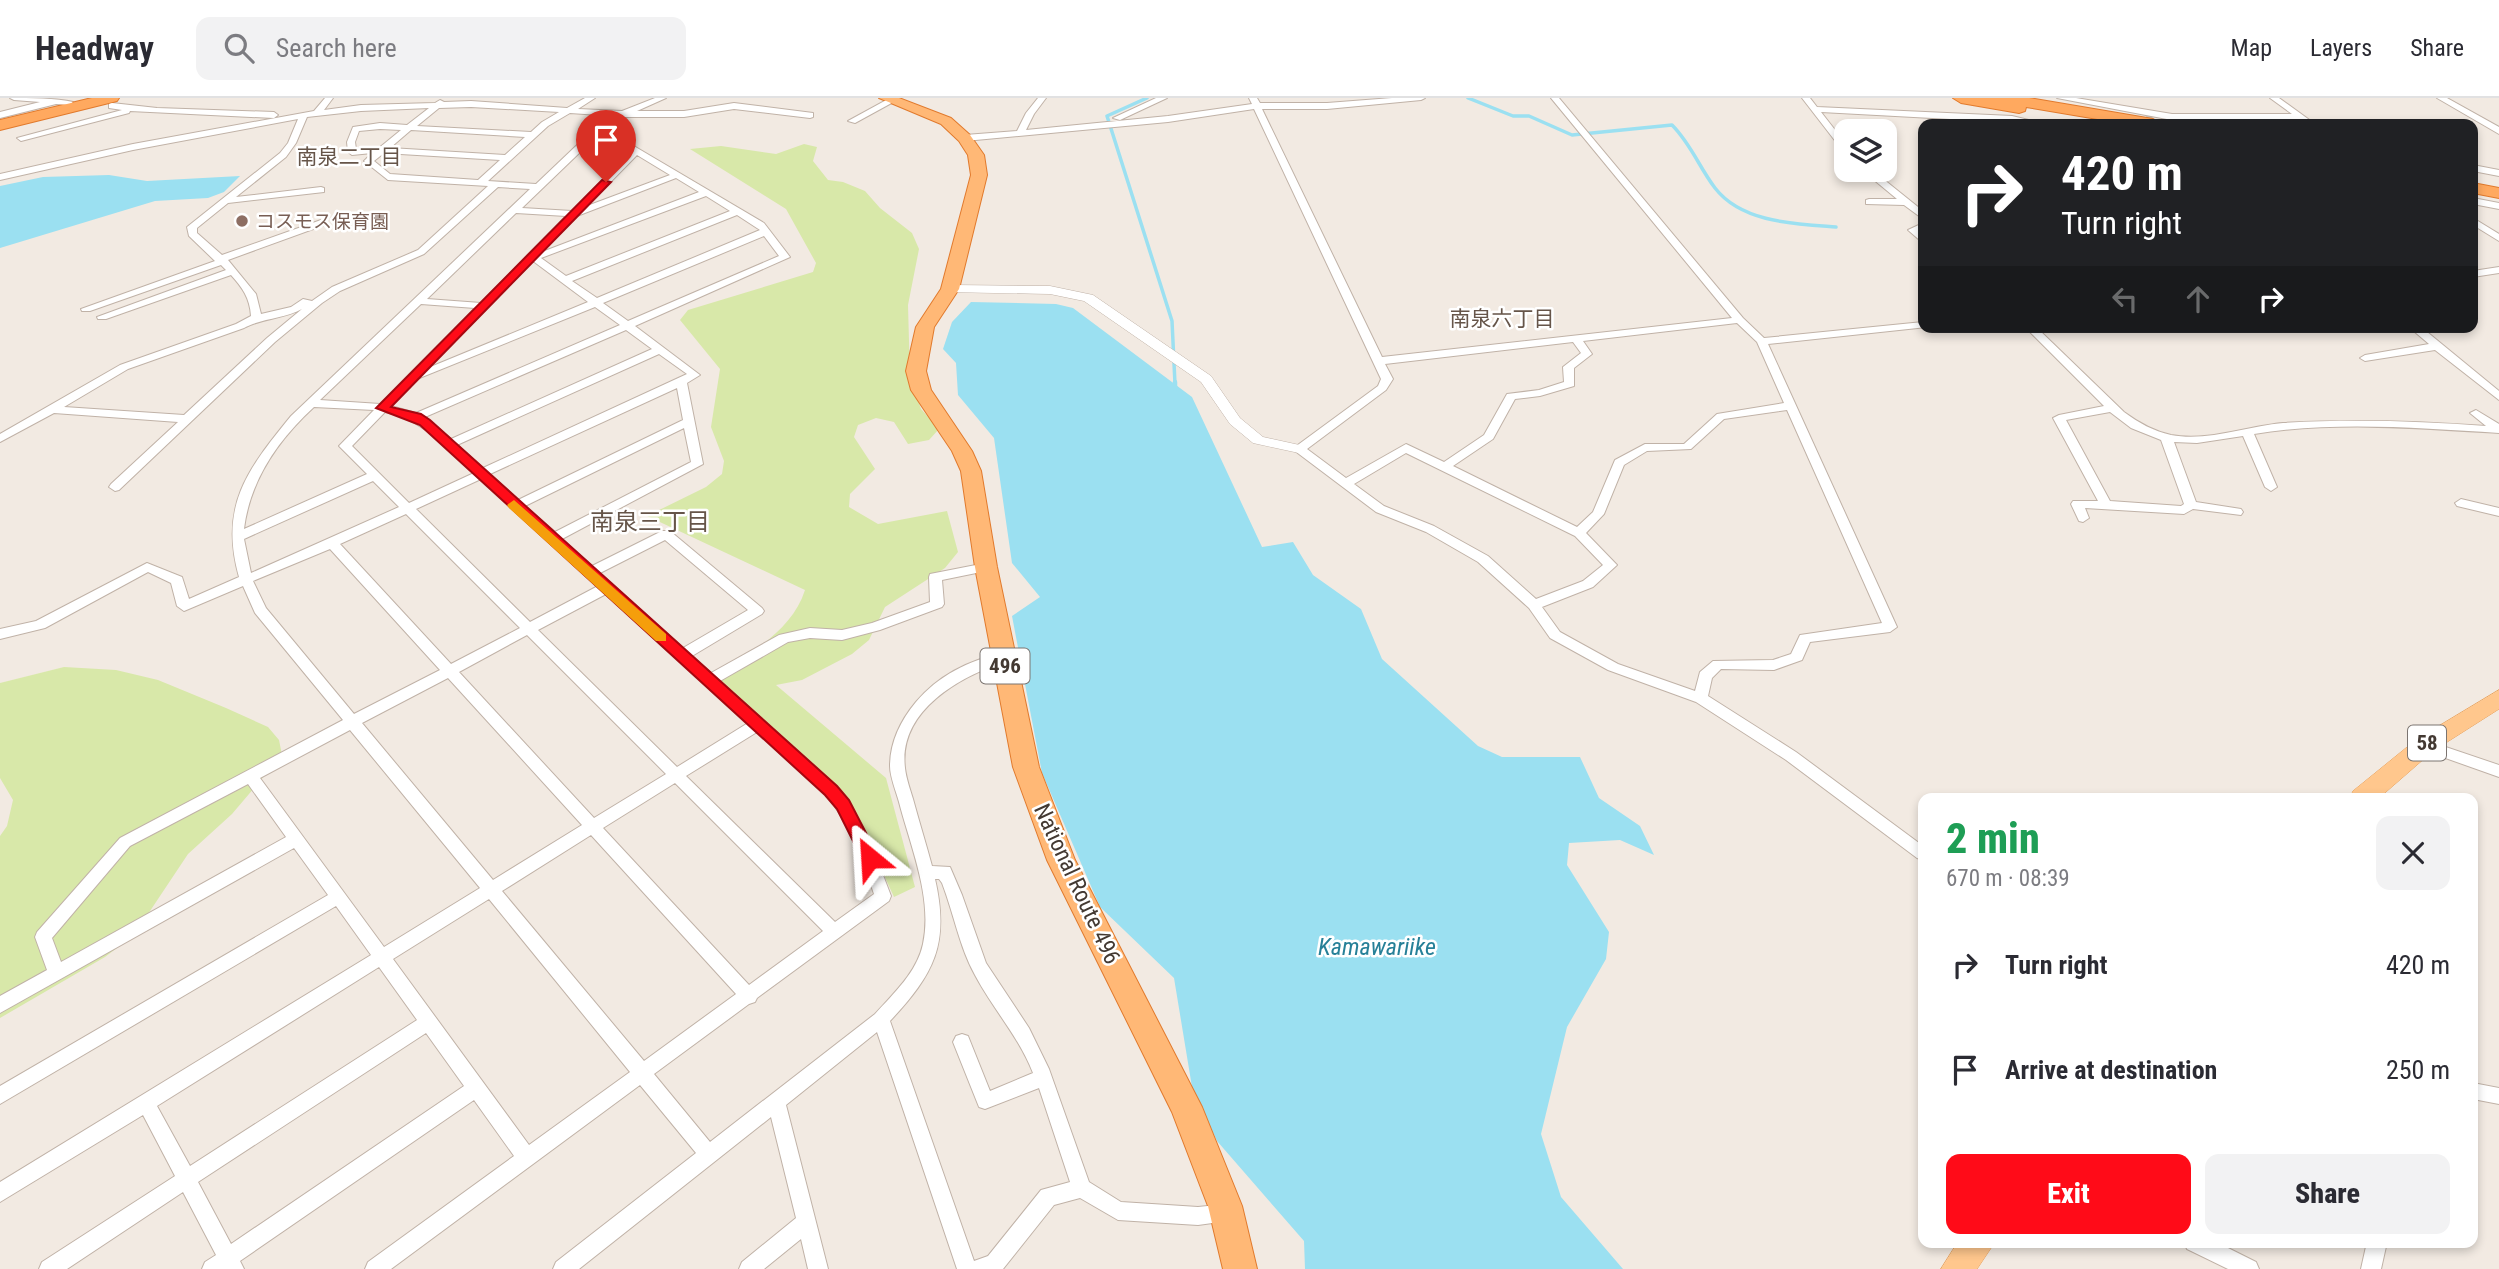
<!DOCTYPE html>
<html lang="en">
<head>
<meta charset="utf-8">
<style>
	body { margin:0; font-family:"Roboto Condensed","Noto Sans JP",sans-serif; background:#f2f2f3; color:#2b2b33; height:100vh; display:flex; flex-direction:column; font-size:26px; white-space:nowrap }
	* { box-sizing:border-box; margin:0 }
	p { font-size:23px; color:#7c7c81 }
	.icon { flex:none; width:38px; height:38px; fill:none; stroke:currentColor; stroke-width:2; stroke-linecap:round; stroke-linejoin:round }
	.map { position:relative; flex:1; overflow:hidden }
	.panel { position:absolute; left:1918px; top:695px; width:560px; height:455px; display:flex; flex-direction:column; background:#fff; border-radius:14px; box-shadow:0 4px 10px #0003 }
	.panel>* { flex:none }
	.hud { position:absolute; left:1918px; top:21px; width:560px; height:214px; border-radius:14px; box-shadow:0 4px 10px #0003; background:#202124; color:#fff; overflow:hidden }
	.fabs { position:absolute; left:1834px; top:21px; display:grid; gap:14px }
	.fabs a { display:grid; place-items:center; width:63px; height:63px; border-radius:14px; background:#fff; box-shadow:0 4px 10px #0003; font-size:35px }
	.pin { position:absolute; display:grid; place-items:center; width:60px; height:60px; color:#fff; margin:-72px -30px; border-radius:50% 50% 50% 0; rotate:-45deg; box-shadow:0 0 7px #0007 }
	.pin .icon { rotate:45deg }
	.me { position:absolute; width:77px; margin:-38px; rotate:333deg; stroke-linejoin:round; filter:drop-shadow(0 0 5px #0008) }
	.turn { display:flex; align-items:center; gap:24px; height:147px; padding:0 28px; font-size:32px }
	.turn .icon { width:91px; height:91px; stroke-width:2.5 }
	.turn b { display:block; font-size:49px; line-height:60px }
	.lanes { display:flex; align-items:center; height:66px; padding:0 28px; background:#0003; justify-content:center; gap:35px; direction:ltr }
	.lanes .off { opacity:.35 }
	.round { display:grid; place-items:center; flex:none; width:74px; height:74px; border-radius:14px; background:#f2f2f3 }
	.headline { display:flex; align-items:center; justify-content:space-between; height:119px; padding:0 28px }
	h1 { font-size:42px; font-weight:800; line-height:52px; color:#1e9e55 }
	.primary-button { display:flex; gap:14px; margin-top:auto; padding:14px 28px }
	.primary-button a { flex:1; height:80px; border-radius:14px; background:#ff0b18; color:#fff; font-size:28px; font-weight:800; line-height:80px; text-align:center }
	.primary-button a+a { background:#f2f2f3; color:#2b2b33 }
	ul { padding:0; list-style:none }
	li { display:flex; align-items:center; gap:21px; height:105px; padding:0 28px }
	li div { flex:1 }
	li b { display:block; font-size:26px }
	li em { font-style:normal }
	header { display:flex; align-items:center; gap:42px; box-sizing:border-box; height:98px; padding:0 35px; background:#fff; border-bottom:2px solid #e1e1e2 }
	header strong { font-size:33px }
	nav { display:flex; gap:38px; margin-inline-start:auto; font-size:24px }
	.search { width:490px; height:63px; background:#f2f2f3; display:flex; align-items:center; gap:18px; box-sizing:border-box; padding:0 24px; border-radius:14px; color:#7c7c81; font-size:26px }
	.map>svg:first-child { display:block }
	.green { fill:#d8e8a9 }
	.water { fill:#9be0f1 }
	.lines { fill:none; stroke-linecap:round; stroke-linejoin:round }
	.stream-far1 { stroke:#9be0f1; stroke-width:3.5 }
	.stream { stroke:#9be0f1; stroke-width:4.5 }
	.minor-tunnel { stroke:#cfc7bf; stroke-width:10; stroke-dasharray:10 4.5; stroke-linecap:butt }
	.minor-casing { stroke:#c0b2a7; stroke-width:2 }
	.tertiary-casing { stroke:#c0b2a7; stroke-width:1 }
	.primary-casing { stroke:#e6a05b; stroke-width:1 }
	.trunk-casing { stroke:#e17a2d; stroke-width:2 }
	.motorway-casing { stroke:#e17a2d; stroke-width:2 }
	.minor { fill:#fff; fill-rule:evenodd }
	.tertiary { fill:#fff; fill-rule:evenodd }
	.primary { fill:#ffc78d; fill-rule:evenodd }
	.trunk { fill:#ffb876; fill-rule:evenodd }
	.motorway { fill:#ffa95f; fill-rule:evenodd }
	.route { fill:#ff0b18; stroke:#a60710; stroke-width:2 }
	.slow { fill:#f59e0b }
	.education-dot { fill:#8d6e63; stroke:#fff; stroke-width:2.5 }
	.labels { text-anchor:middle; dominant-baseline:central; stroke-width:5; stroke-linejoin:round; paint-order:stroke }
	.far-education-label { font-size:19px; fill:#785e54; stroke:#fff; text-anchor:start }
	.far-neighbourhood-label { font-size:21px; fill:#665549; stroke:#fff }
	.shield { fill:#fff; stroke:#7b7470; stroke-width:2 }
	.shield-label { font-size:21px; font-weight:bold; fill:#433932 }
	.street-label { font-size:23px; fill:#433932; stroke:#fff }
	.neighbourhood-label { font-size:24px; fill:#665549; stroke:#fff }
	.water-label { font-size:24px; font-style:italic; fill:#268098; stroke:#fff }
</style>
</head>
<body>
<header>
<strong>Headway</strong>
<div class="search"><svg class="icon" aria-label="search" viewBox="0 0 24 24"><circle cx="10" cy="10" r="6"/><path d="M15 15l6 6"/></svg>Search here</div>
<nav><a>Map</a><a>Layers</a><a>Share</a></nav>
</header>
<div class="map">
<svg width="2499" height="1171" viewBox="0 0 2499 1171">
	<rect width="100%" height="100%" fill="#f2eae2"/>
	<path class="green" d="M804 46 817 49 813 63 828 82 843 84 865 93 880 110 912 135 919 151 908 207 910 279 921 311 939 331 929 342 908 346 894 324 876 320 858 327 854 339 875 371 850 396 849 409 878 426 947 413 958 454 945 470 885 509 869 542 852 556 802 582 776 587 886 680 915 789 894 799 851 705 716 578C750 555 792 533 805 492L647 418 706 389 722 376 724 363 711 329 720 271 680 222 688 212 813 174 816 165 786 111 690 51 721 48 776 56Z
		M64 569 116 572 158 582 226 610 268 629 279 642 282 657 232 716 188 756 134 837 105 859 0 920V738L7 728 13 702 0 680V585Z"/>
	<path class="water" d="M109 77 147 83 240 78 224 94 208 100 155 103 0 150V88L43 79Z
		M971 204 1056 206 1073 210 1192 299 1262 449 1293 444 1313 477 1361 511 1382 561 1478 648 1502 659H1580L1599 700 1640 728 1654 757 1620 742 1569 745 1567 767 1609 834 1606 861 1567 929 1541 1036 1561 1099 1623 1171H1305L1304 1143 1217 1043 1192 989 1174 880 1100 809 1042 675 1012 518 1040 499 1012 465 994 340 958 297 956 265 943 251 952 224Z"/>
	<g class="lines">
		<path class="stream-far1" d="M1147 0 1107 18 1172 223 1175 286
			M1468 0 1513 18H1529L1572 37 1672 27C1691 46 1699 69 1715 90 1742 125 1796 126 1836 129"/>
		<path class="stream" d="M1175 284V291"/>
		<path class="minor-tunnel" d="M2145 20 2153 26"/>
		<defs>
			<path id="minor" d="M10 0C29 0 57 0 73 4L69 7 56 6 0 20V14L40 4 14 2Z
				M325 0H333L324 12 361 7 435 5 440 2 444 4 471 3 567 10 585 0H595L578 11 622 13 655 0H666L637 13H684L734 5 813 15V19L810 20 734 11 684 19H625L605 31 764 125 790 159 635 228 700 277 687 285 703 366 562 441 592 468 662 433H670L762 510 764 513 762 516 692 558 711 575 779 537 810 530 842 532 872 525 930 504 929 479 930 476 986 465 992 469 986 473 942 482 944 506 942 509 880 532 842 542 810 540 788 544 720 583 836 688 853 712 870 743 891 798 889 803 757 900 755 904 749 906 654 976 710 1044 875 916C894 895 917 874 923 846 933 800 910 747 899 704 896 693 890 679 890 668 890 644 901 622 916 604 938 578 969 562 1003 555L1008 557 1010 560 1008 563C962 577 898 612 905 670 906 680 910 691 913 701 919 723 926 746 932 768L950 769 962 797 986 865 1029 930 1049 971 1089 1084 1121 1104 1198 1109 1227 1106 1234 1108 1237 1115 1234 1122 1198 1127 1118 1122 1080 1100 1054 1107 1003 1171H957L877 934 786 1007 828 1171H808L801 1141 764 1171H739L742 1164 796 1120 771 1019 579 1171H553L556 1164 696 1055 640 987 391 1171H365L368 1164 514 1058 474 1002 240 1163 244 1171H202L205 1164 216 1157 183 1094 67 1171H39L42 1164 175 1078 143 1017 0 1104V1084L371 857 336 808 0 1006V988L328 797 294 750 0 915V898L47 872 35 839 37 834 120 740 343 622 255 515 243 488 184 513 177 508 171 485 148 474 45 530 0 541V531L36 523 147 465 182 479 189 501 239 479C219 408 247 372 291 318L530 91 498 89 424 156 340 193 322 205 275 244 119 392 115 393 109 389 111 386 178 324 54 315 0 344V336L120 267 236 226 251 218C250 200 242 189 231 177L106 221H98L97 219 226 172 221 167 90 213H82L81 211 215 163 189 138 187 129 280 55 288 45 298 21 133 52 0 82V76L133 46 314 13ZM471 9 559 14 542 24 531 34 417 28 439 10ZM429 10 407 27 380 25 353 29 347 44 348 54 352 57 372 55 364 63 388 82 488 88 418 152 332 189 312 203 303 201 291 209 261 216 256 196 228 162 327 126V122H321L222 157 197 135V130L228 105 324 94V90L321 89 236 99 286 59 296 45 307 19 361 13ZM570 15 614 18 596 29 536 86 488 83 548 28ZM380 31 401 32 379 50 356 51 355 44 359 33ZM411 32 525 39 505 57 390 50ZM600 35 631 53 572 113 522 110ZM384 55 500 62 478 82 390 76 374 63ZM637 57 670 77 587 108ZM676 80 699 94 542 154 577 118ZM706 98 730 113 566 178 541 160ZM516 115 566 118 481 205 427 201ZM737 117 760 132 597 200 572 183ZM764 138 779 158 628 223 603 205ZM533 163 588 204 428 270ZM421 206 475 210 380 306 320 302ZM595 209 620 227 416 315 391 308 417 281ZM302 211 267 240 184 317 64 309 128 271 244 230C262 220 284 221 302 211ZM626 232 652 251 451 341 425 319ZM659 256 687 276 483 370 457 347ZM677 290 683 322 518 402 490 376ZM314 309 374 312 339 348 367 376 244 431C250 382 278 342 314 309ZM385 314C423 321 446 350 474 375L409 405 352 348ZM684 330 691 364 555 434 525 408ZM481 381 598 488 530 524 416 411ZM373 383 399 409 251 475 244 441ZM406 416 520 530 451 566 340 446ZM665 442 748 512 683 550 600 475ZM330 451 440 572 354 616 266 510 253 483ZM606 496 748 625 677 669 538 532ZM527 537 666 676 594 720 459 574ZM448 580 582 727 493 782 362 625ZM350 632 480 790 384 849 260 680ZM757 634C780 654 806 674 826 697 850 725 863 762 874 796L835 824 686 678ZM675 685 823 833 749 887 603 730ZM248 686 286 739 61 864 52 840 130 748ZM591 737 736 896 644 963 502 793ZM935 781H939L942 785C954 816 959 848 975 877 993 911 1019 939 1033 975L990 993 968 938 962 936 956 938 953 944 979 1009 985 1011 1039 990 1070 1084 1041 1092 988 1158 974 1163 890 923C934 876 950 846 935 781ZM489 801 630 974 529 1047 393 861ZM379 869 417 922 190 1068 157 1008ZM426 935 464 988 231 1146 198 1084Z
				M890 0 897 2 855 25 848 23Z
				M1038 0H1046L1034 16 1026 32 1168 18 1252 6 1249 0H1257L1260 5H1327L1392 0H1425L1421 2 1327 11H1262L1382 259 1732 220 1551 0H1559L1743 220 1764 240 1923 224V229H1927L1768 246 1897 529 1890 534 1810 544 1802 562 1774 572 1721 571 1712 580 1708 598 1796 654 1923 748V762L1917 760 1786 662 1696 604 1608 572 1550 540 1529 510 1478 464 1426 434 1376 414 1295 353V349L1378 288 1381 281 1254 11 1168 24 965 43 961 40 965 37 1017 33 1026 15ZM1737 225 1757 244 1784 305 1717 316 1684 346H1645L1615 362 1593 414 1577 429 1453 368 1493 341 1515 301 1540 298 1574 288V270L1592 256 1583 243ZM1573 244 1581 255 1563 269 1564 284 1539 292 1507 296 1484 337 1444 364 1406 346 1346 380 1307 351 1386 292 1393 281 1385 266ZM1787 312 1882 525 1800 537 1791 556 1773 562 1713 563 1700 574 1695 593 1618 566 1560 534 1542 509 1593 489 1617 467 1586 435 1604 416 1624 367 1647 353 1691 351 1724 321ZM1406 355 1575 438 1603 467 1583 483 1536 501 1488 458 1434 428 1384 408 1354 386Z
				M1156 0H1167L1120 22 1113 20Z
				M1802 0H1810L1817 9 2012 18 2045 26 1821 14 1846 46V54L1843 53Z
				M2057 0H2076L2172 16H2292L2270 0H2279L2315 26H2306L2299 22H2172Z
				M2437 0H2447L2499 29V36Z
				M112 5 157 10 274 14 278 17 274 20 130 13 129 15 21 43 17 40 122 12 109 10V6Z
				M2473 67 2499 72V78L2473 73Z
				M1862 72H1872L1923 113V121L1904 107 1866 106V102L1869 101H1897Z
				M2473 100 2499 105V111L2473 106Z
				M2473 120 2499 136V143L2473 127Z
				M1923 125V131L1919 133 1923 137V145L1908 132Z
				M2499 169V175L2473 179V173Z
				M2025 229H2036L2124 314C2139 325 2153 333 2171 337 2208 344 2247 328 2283 325 2350 321 2419 323 2486 328L2470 315 2476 312 2499 326V335C2420 330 2332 323 2254 336L2277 389 2271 393 2265 389 2243 338 2197 345 2174 344 2196 404 2241 411 2243 414 2241 417 2193 411 2184 416 2085 410 2089 420 2083 424 2079 423 2071 406 2073 403H2098L2053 320 2059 317 2104 308ZM2110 314 2131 330 2161 342 2184 406 2181 408 2110 403 2066 322Z
				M2409 229H2421L2499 293V302L2435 252 2365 263 2360 260 2365 257 2429 246Z
				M2461 401 2499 410V418L2457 408 2455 405Z
				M2425 642 2499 667V679L2420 651 2418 647 2420 643Z
				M2473 985 2499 990V1006L2473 1001Z
				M2184 1144H2216L2256 1164 2259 1171H2228L2187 1151Z
				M2367 1144H2387L2381 1171H2361Z"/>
			<path id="tertiary" d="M950 187 1050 188 1093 197 1211 278 1240 320 1263 339 1304 348 1306 351 1299 355 1253 345 1230 326 1201 284 1084 203 1050 196 946 194V188Z"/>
			<path id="primary" d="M2499 592V611L2433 653 2379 700H2350L2353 693 2417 641Z
				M1958 1144H1995L1977 1171H1941Z"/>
			<path id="trunk" d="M879 0H899L951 20 970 37 984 57 987 77 959 191 934 229 926 273 931 292 972 353 981 373 997 469 1039 669 1075 762 1202 1009 1242 1108 1257 1171H1223L1208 1108 1172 1014 1047 762 1013 669 975 469 961 373 952 353 911 292 906 273 916 229 941 191 971 77 968 57 959 43 941 26Z"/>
			<path id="motorway" d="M92 0H119L117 3 0 32V22Z
				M1953 0H2029L2153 21 2161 26H2127L2026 9 2025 13 2019 15 1961 5Z
				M2473 85 2499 90V100L2473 95Z"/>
		</defs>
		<use href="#minor" class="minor-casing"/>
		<use href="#tertiary" class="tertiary-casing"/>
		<use href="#primary" class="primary-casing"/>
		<use href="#trunk" class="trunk-casing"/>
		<use href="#motorway" class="motorway-casing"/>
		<use href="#minor" class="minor"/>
		<use href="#tertiary" class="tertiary"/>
		<use href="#primary" class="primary"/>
		<use href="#trunk" class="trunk"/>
		<use href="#motorway" class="motorway"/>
	</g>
	<path class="route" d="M602 82 611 84 391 309 421 316 430 322 837 688 849 702 879 760 876 765H864L837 711 825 697 420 327 376 310Z"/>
	<path class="slow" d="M514 402 666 536V543H656L509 410 507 407Z"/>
	<circle class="education-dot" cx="242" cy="123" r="7"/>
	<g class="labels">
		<g class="far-education-label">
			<text x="256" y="123">コスモス保育園</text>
		</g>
		<g class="far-neighbourhood-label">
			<text x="349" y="59">南泉二丁目</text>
			<text x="1502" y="221">南泉六丁目</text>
		</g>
		<g class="shield">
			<rect x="980.5" y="550.5" width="49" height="35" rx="5"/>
			<rect x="2408" y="627.5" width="38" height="35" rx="5"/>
		</g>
		<g class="shield-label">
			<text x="1005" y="568">496</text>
			<text x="2427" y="645">58</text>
		</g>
		<g class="street-label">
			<text transform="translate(1077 786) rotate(65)">National Route 496</text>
		</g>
		<g class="neighbourhood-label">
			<text x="650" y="424">南泉三丁目</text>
		</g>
		<g class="water-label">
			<text x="1377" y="849">Kamawariike</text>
		</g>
	</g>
</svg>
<div class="fabs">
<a><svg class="icon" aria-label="layers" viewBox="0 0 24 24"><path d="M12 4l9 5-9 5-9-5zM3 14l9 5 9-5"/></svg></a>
</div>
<div class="pin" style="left:606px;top:84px;background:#d93025"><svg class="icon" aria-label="arrive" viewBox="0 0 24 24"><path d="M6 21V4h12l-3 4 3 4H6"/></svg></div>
<svg class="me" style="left:870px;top:760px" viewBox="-20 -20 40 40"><path d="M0-17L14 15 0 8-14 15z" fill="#ff0b18" stroke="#fff" stroke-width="4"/></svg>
<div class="hud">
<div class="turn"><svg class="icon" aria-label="right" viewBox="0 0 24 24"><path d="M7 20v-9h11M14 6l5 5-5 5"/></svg><div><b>420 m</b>Turn right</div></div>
<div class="lanes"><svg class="icon off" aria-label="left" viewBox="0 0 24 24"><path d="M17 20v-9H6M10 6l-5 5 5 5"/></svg><svg class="icon off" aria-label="ahead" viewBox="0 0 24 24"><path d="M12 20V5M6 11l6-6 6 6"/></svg><svg class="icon" aria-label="right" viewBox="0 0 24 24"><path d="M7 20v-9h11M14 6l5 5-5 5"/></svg></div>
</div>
<section class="panel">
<div class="headline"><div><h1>2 min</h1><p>670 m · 08:39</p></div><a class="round"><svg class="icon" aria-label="close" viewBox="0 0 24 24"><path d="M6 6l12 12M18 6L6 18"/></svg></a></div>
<ul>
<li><svg class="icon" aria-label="right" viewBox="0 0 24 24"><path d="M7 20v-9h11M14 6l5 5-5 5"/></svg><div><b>Turn right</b></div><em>420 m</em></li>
<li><svg class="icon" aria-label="arrive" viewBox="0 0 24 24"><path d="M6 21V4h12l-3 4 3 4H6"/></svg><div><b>Arrive at destination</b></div><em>250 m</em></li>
</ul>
<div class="primary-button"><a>Exit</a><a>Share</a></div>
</section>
</div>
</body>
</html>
